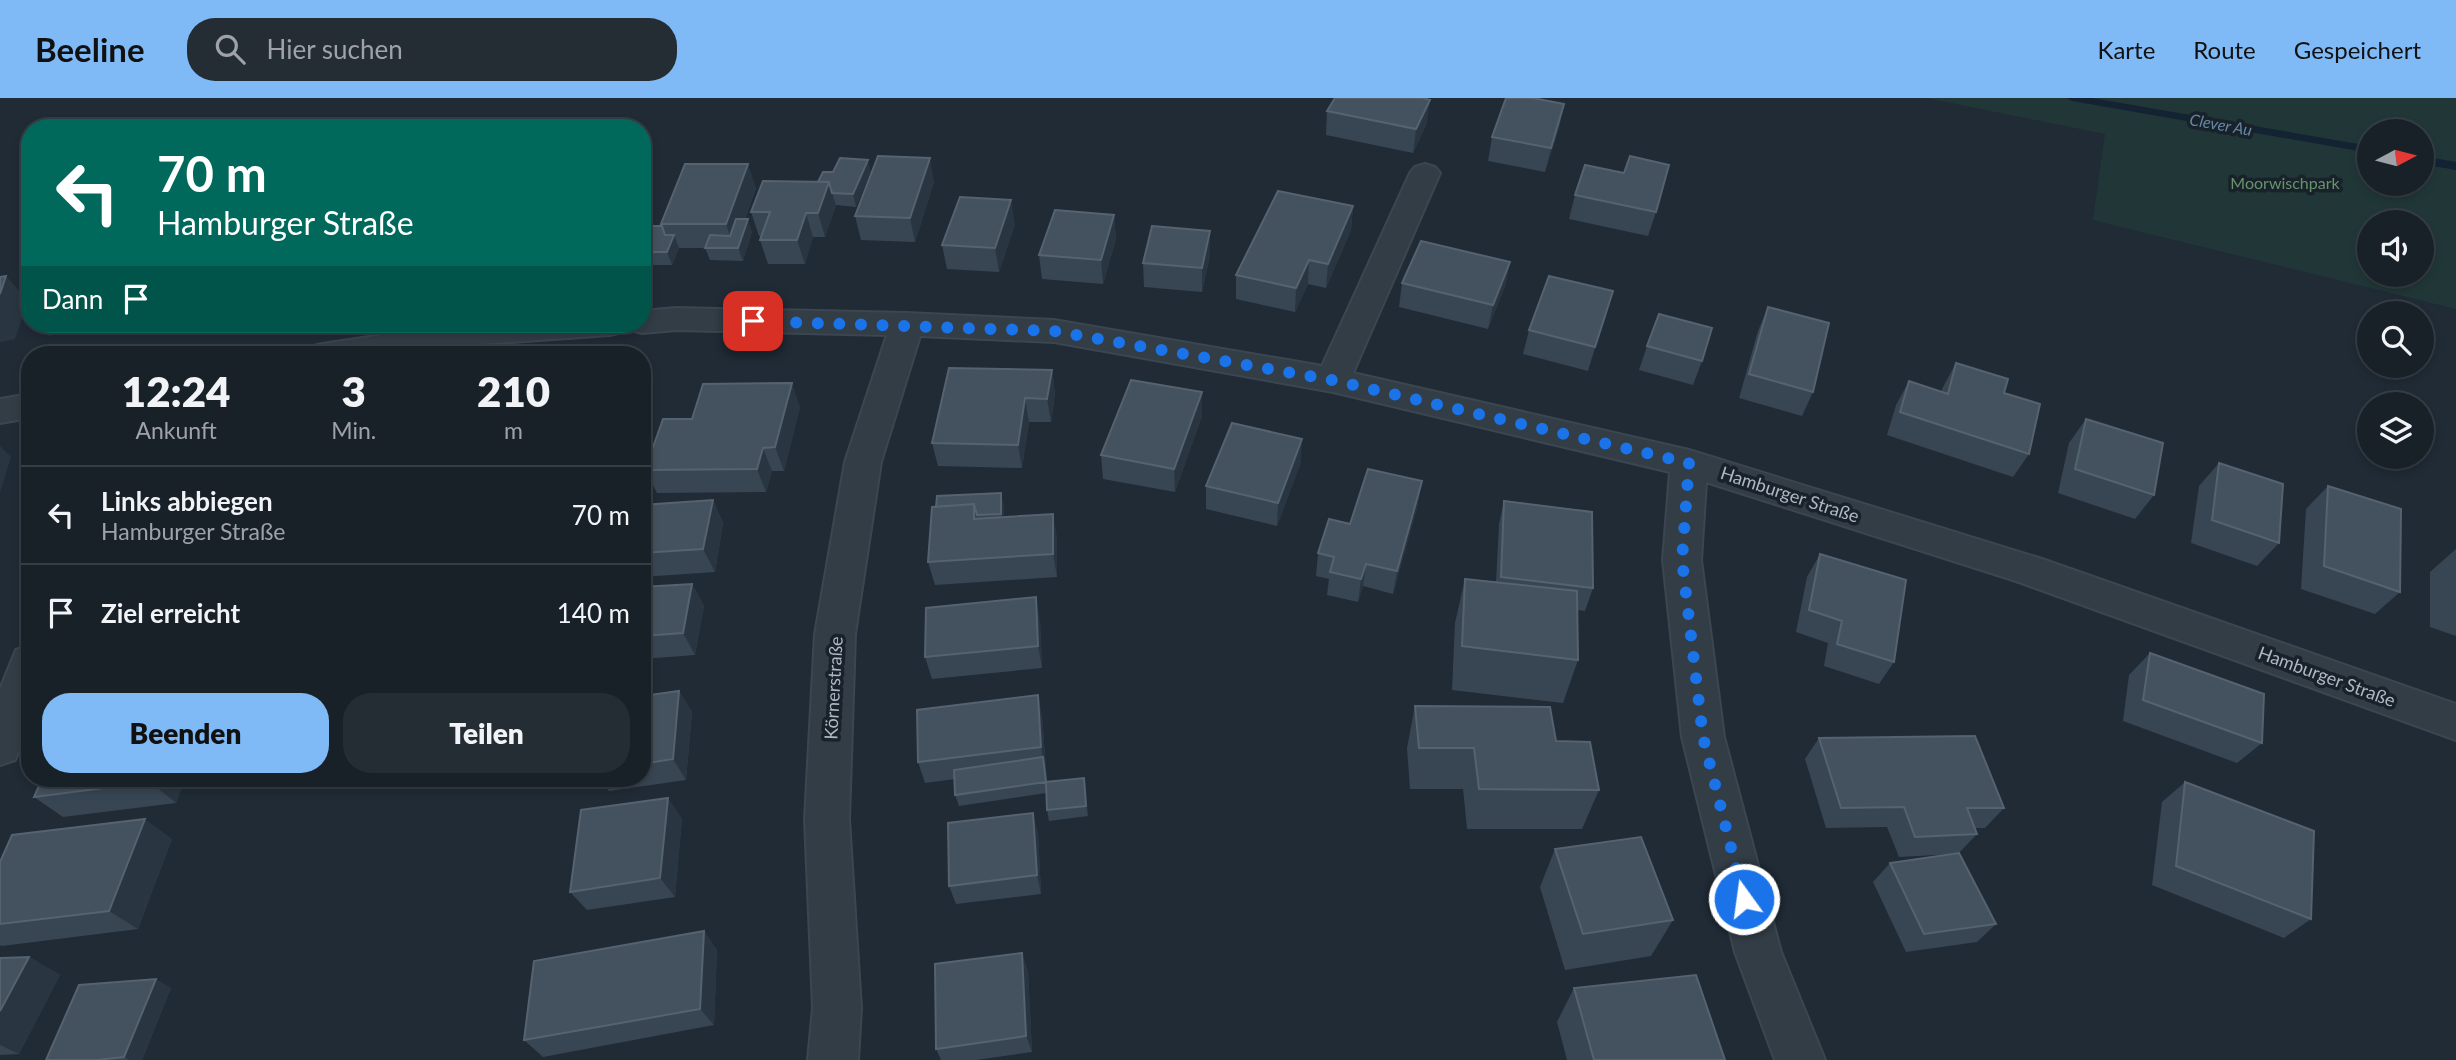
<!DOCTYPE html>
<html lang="de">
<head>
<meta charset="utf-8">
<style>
	body { margin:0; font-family:Lato,sans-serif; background:#252d34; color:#f1f3f6; height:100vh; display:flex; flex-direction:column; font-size:26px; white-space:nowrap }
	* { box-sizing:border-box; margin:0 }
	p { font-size:23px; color:#9fa3a8 }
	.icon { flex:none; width:38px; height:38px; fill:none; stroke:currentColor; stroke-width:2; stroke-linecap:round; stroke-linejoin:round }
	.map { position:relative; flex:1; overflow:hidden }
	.panel { position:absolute; left:21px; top:248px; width:630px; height:441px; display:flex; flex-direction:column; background:#182028; border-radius:28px; box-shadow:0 4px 10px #0003,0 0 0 2px #363e45 }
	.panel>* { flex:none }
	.guide { position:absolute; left:21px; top:21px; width:630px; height:214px; border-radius:28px; box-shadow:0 4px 10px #0003,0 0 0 2px #363e45; background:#00695c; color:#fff; overflow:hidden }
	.needle { width:46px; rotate:83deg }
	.buttons { position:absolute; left:2357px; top:21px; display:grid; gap:14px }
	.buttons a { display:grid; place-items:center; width:77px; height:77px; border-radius:50%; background:#182028; box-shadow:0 4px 10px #0003,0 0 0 2px #363e45; font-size:35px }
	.pin { position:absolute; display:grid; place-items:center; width:60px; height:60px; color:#fff; margin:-30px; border-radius:14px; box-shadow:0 4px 10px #0006 }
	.me { position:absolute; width:77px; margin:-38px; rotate:346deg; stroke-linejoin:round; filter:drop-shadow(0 0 5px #0008) }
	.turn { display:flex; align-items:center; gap:24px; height:147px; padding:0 21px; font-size:32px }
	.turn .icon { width:91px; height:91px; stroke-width:2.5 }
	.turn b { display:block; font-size:49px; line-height:60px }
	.then { display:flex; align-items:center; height:66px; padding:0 21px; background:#0003; gap:14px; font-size:26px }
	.eta { display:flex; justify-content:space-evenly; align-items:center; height:119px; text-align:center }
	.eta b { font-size:42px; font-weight:800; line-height:49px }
	.button { display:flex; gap:14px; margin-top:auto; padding:14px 21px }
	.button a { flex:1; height:80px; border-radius:28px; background:#7fb9f6; color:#111; font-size:28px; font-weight:800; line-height:80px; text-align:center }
	.button a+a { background:#252d34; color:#f1f3f6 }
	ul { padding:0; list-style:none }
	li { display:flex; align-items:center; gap:21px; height:98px; padding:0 21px; border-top:2px solid #363e45 }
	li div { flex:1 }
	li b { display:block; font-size:26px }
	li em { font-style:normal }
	header { display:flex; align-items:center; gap:42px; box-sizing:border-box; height:98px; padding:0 35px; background:#7fb9f6; color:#111 }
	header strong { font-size:33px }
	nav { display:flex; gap:38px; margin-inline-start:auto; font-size:24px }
	.search { width:490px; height:63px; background:#252d34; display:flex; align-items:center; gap:18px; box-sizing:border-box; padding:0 24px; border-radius:28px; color:#9fa3a8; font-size:26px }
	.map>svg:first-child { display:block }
	.green { fill:#213737; fill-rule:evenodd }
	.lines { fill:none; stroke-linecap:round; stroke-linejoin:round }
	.stream { fill:#142333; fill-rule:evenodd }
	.street-casing { stroke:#3c4650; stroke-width:4 }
	.street { fill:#333d46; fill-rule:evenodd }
	.wall { fill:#384653 }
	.shaded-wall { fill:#293642 }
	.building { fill:#44525f; stroke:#55626f; stroke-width:2 }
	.route { stroke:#1a73e8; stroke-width:12; stroke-dasharray:0 21.6 }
	.labels { text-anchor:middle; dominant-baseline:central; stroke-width:7; stroke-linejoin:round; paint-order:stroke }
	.far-water-label { font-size:16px; font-style:italic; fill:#6686a3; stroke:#19222b }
	.far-park-label { font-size:16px; fill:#65936b; stroke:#19222b }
	.street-label { font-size:18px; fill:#adb8c4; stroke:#19222b }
</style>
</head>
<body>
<header>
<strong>Beeline</strong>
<div class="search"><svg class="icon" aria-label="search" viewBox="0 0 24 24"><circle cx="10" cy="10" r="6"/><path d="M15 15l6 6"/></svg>Hier suchen</div>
<nav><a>Karte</a><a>Route</a><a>Gespeichert</a></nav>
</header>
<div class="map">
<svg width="2456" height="962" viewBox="0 0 2456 962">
	<rect width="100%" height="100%" fill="#202b36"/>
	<path class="green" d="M1927 0H2456V211L2093 122 2105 36ZM2370 33H2422V86H2370ZM2370 124H2422V177H2370Z"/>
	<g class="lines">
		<path class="stream" d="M2066 0H2092L2370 48V55L2072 3Z
			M2422 58 2456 64V72L2422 66Z"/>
		<defs>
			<path id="street" d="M1425 66 1435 69 1440 75 1353 275 1689 352 2042 461 2456 606V642L2016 483 1706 384 1701 462 1724 639 1781 854 1825 962H1775L1735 854 1682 639 1663 462 1670 374 1333 294 1054 244 920 238 881 364 855 536 849 721 861 910 858 962H808L813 910 805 721 815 536 845 364 887 237 676 232 642 235 630 232 627 226H642V213L676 210 907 215 1054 222 1322 268 1410 75 1415 69Z
				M626 226 622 234 610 237 441 249 391 257H305L310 249 322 246 456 226Z
				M30 296V320L0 325V301Z
				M30 547V624L15 662 0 667V591L16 552Z"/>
		</defs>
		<use href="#street" class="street-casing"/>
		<use href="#street" class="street"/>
	</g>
	<path class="wall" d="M1564 6 1559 30 1545 74 1488 63 1492 39Z
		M1327 13 1427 25 1413 55 1326 37Z
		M868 62 856 109 836 107 825 139H813L805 166H768L760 142 761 138H759L751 114 818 84 833 74Z
		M934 84 915 144 861 142 855 118Z
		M756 90 745 121 752 134 743 163 710 162 705 150H679L672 167H646L642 157V151L662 128 661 126Z
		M1575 97 1656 114 1648 138 1569 121Z
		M1353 108 1351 132 1326 190 1308 186 1295 214 1236 201V177Z
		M1114 117 1116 141 1103 186 1042 181 1039 157Z
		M1015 126 999 174 947 171 942 147Z
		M1210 133V157L1202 194 1144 189 1143 165Z
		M1510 164 1505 188 1488 231 1399 209 1402 185Z
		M1613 193 1588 273 1523 256 1529 232Z
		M1768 209 1813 294 1802 318 1739 300 1758 233Z
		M1647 248 1702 263 1693 287 1639 272Z
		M1956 265 2004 295 2029 356 2013 379 1887 337 1896 307 1909 283 1941 294 1943 289Z
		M1052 272 1055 296 1051 324H1029L1022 370 938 368 932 345Z
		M1202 294V318L1175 394 1103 381 1101 357Z
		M800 309 784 373H772L766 394 657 395 645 372 692 321Z
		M2086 321 2154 397 2135 421 2058 395 2069 345Z
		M1301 364 1277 428 1206 411V388Z
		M2219 365 2279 445 2257 468 2191 445 2199 388Z
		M2328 388 2400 494 2375 516 2301 491 2306 411Z
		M713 402 723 425 715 474 642 479V407Z
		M1504 403 1593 490 1585 513 1577 512 1578 562 1563 605 1452 592 1455 525 1465 481 1496 484 1499 426Z
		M1418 406 1393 496 1363 488 1358 504 1327 497 1329 481 1316 478 1318 455 1350 426Z
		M1004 407 1003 419 1057 439V479L935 487 928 464 932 409Z
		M2456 451V538L2430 529V474Z
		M1820 456 1894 564 1879 586 1824 568 1828 545 1796 534 1807 479Z
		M692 486 704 508 695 557 642 561V489Z
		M1040 522 1042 570 932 581 925 559Z
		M2150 555 2262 645 2237 665 2123 623 2129 577Z
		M679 593 692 614 686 682 609 693 600 681H642V598Z
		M1038 597 1042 619 1047 684 1084 680 1088 718 1049 723 1047 712 1046 695 959 708 955 697V681L925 685 918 664Z
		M1415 608 1556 643 1599 692 1582 731H1467L1463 691H1410L1407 650Z
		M1819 640 2004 710 1985 730H1974L1977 736 1959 755 1996 826 1977 844 1906 854 1873 784 1890 765 1954 756 1899 759 1887 729 1826 730 1805 661Z
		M42 681H185L176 705 63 719 34 699Z
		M2185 684 2311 821 2284 840 2152 787 2162 704Z
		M682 720 675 799 587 812 570 794Z
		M1038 734 1041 796 956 806 949 788Z
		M172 741 138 831 2 848 0 847V764Z
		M1555 751 1673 822 1651 858 1565 872 1540 789Z
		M704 833 717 852 714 927 543 959 524 942Z
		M29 859 60 877 19 956 0 957V860Z
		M1028 873 1032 954 976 962H941L936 951Z
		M171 890 142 962H46Z
		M1574 890 1725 962H1567L1557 924Z"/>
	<path class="shaded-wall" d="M1430 2 1427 25 1413 55 1416 31Z
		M1564 6 1559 30 1545 74 1551 50Z
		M554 21 558 30H552Z
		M930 60 934 84 915 144 910 120Z
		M868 62 871 74 856 109 853 96Z
		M748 66 756 90 734 150 726 126Z
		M829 84 836 108 825 139 818 115Z
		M1011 102 1015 126 999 174 995 150Z
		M1353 108 1351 132 1326 190 1328 166Z
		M806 115 813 139 805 166 797 142Z
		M1114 117 1116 141 1103 186 1101 162Z
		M748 121 752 134 743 163 738 150Z
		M1210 133V157L1202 194V170Z
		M674 137 679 150 672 167 667 154Z
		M1309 162 1308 186 1295 214 1296 190Z
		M1510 164 1505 188 1488 231 1493 207Z
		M6 178 28 202 15 241 0 244V196Z
		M1613 193 1606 218 1588 273 1595 249Z
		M38 226H112L49 238Z
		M1052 272 1055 296 1051 324 1047 301Z
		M792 285 800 309 784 373 775 349Z
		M1202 294V318L1175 394 1174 371Z
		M1025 300 1029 324 1022 370 1018 347Z
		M1302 341 1301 364 1277 428 1278 405Z
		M0 348 11 359 0 394Z
		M763 350 772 373 766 394 757 371Z
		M1422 383 1418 406 1393 496 1397 473Z
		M1001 395 1004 407 1003 428 1001 416Z
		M713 402 723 425 715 474 703 451Z
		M1053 416 1057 439V479L1053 456Z
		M1366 466 1363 488 1358 504 1361 481Z
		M692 486 704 508 695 557 683 535Z
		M1036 499 1040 522 1042 570 1038 548Z
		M679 593 692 614 686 682 673 661Z
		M1038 597 1042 619 1048 695 1041 649Z
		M1084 680 1086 690 1088 718 1086 708Z
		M152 681H185L176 705 150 684Z
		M668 700 682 720 675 799 660 780Z
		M1033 715 1038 734 1041 796 1037 777Z
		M145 721 172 741 138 831 109 813Z
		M704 833 717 852 714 927 700 911Z
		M1022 855 1028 873 1032 954 1026 938Z
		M29 859 60 877 19 956 0 947V913Z
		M156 881 171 890 142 962H129L124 959Z"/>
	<path class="building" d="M1335 0H1423L1430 2 1416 31 1327 13Z
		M1506 0H1533L1564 6 1551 50 1492 39Z
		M554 21 552 30H490L491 27Z
		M878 58 930 60 910 120 855 118Z
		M1630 58 1669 67 1656 114 1575 97 1585 67 1624 75Z
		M840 60 868 62 853 96 832 95 829 84H818L823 74H833Z
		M685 66H748L726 126H661Z
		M763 83 829 84 818 115H806L797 142H760L770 114H751Z
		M1278 93 1353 108 1328 166 1309 162 1296 190 1236 177Z
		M960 99 1011 102 995 150 942 147Z
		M1055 112 1114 117 1101 162 1039 157Z
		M736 121H748L738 150H705L710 137 730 138Z
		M652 128H662L665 137H674L667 154H642V151Z
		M1152 128 1210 133 1202 170 1143 165Z
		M1421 143 1510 164 1493 207 1402 185Z
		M6 178 0 196V179Z
		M1549 178 1613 193 1595 249 1529 232Z
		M1768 209 1829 225 1813 294 1749 276Z
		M1659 216 1712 230 1702 263 1647 248Z
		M1956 265 2008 281 2004 295 2040 306 2029 356 1900 314 1909 283 1948 296Z
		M949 270 1052 272 1047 301 1025 300 1018 347 932 345Z
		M1131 282 1202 294 1174 371 1101 357Z
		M792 285 775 349 763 350 757 371 645 372 663 321H692L703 286Z
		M2086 321 2163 345 2154 397 2075 371Z
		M1232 325 1302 341 1278 405 1206 388Z
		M2219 365 2283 386 2279 445 2212 422Z
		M1368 371 1422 383 1397 473 1366 466 1361 481 1330 474 1334 459 1318 455 1329 421 1350 426Z
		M2328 388 2401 411 2400 494 2324 468Z
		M1001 395V416L977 417 974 406 936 409 937 398Z
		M713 402 703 451 642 455V407Z
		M1504 403 1592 414 1593 490 1501 479Z
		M974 406V421L1053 416V456L928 464 932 409Z
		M1820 456 1906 482 1894 564 1837 546 1842 523 1809 512Z
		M1465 481 1577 493 1578 562 1462 548Z
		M692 486 683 535 642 538V489Z
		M1036 499 1038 548 925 559 926 510Z
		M2150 555 2264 596 2262 645 2143 602Z
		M679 593 673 661 642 666V598Z
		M1038 597 1041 649 918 664 917 612Z
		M1415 608 1550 609 1556 643 1590 644 1599 692 1479 691 1474 650H1419Z
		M1975 638 2004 710H1967L1977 736 1915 739 1904 709 1841 710 1819 640Z
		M1043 659 1046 684 955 697 954 672Z
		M1084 680 1086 708 1047 712 1046 684Z
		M42 681H152L150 684 34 699Z
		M2185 684 2314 733 2311 821 2176 768Z
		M668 700 660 780 570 794 581 712Z
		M1033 715 1037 777 949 788 948 725Z
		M145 721 109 813 0 826V764L12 737Z
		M1641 739 1673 822 1583 836 1555 751Z
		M1959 755 1996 826 1924 836 1890 765Z
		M704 833 700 911 524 942 534 863Z
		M1022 855 1026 938 936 951 935 866Z
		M29 859 0 913V860Z
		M1696 877 1725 962H1594L1574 890Z
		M156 881 124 959 97 962H46L79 887Z"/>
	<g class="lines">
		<path class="route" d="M753 223 1054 233 1332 282 1689 365 1682 462 1703 639 1744 801"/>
	</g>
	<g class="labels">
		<g class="far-water-label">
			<text transform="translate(2221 26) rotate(10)">Clever Au</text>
		</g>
		<g class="far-park-label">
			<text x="2285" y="84">Moorwischpark</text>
		</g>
		<g class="street-label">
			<text transform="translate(1790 396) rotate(18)">Hamburger Straße</text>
			<text transform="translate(2327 578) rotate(20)">Hamburger Straße</text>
			<text transform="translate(833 590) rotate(-87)">Körnerstraße</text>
		</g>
	</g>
</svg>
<div class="buttons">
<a><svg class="needle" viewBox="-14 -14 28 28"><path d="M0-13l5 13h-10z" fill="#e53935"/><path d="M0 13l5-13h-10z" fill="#9fa3a8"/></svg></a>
<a><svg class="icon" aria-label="sound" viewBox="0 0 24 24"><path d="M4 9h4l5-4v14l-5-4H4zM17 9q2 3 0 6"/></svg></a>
<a><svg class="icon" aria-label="search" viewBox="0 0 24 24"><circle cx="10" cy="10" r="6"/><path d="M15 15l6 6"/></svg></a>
<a><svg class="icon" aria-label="layers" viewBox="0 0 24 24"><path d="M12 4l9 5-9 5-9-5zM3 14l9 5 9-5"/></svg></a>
</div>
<div class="pin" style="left:753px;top:223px;background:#d93025"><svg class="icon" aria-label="arrive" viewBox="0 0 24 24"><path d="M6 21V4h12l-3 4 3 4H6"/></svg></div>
<svg class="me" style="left:1744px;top:801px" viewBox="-20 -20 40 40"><circle r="17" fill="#1a73e8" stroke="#fff" stroke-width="3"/><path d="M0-11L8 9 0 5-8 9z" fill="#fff"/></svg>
<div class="guide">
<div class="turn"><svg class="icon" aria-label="left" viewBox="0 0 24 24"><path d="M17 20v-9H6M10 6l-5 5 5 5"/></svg><div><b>70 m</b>Hamburger Straße</div></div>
<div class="then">Dann<svg class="icon" aria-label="arrive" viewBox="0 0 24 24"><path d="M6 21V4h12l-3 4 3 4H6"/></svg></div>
</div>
<section class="panel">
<div class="eta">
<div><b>12:24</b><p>Ankunft</p></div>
<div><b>3</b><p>Min.</p></div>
<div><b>210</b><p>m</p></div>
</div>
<ul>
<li><svg class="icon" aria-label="left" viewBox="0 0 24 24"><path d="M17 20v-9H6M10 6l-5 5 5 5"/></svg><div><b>Links abbiegen</b><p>Hamburger Straße</p></div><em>70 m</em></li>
<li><svg class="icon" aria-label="arrive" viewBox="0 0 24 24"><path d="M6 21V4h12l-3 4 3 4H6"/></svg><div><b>Ziel erreicht</b></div><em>140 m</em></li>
</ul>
<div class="button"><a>Beenden</a><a>Teilen</a></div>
</section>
</div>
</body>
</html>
